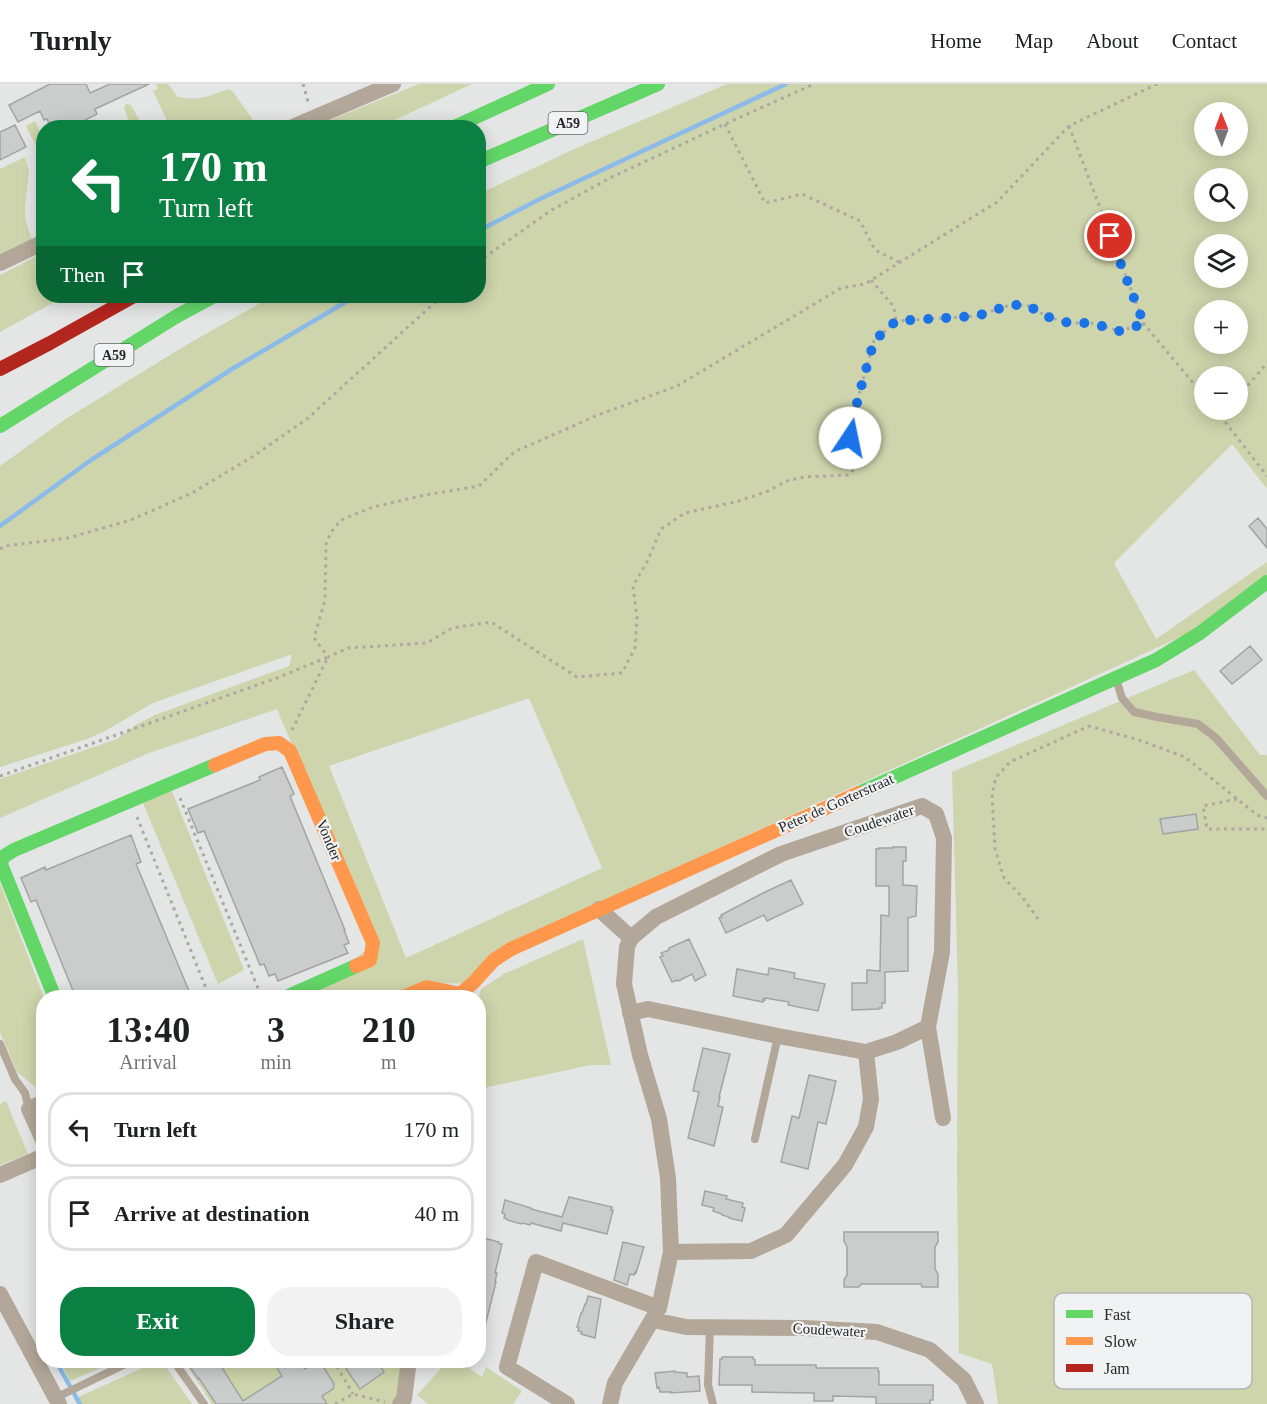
<!DOCTYPE html>
<html lang="en">
<head>
<meta charset="utf-8">
<style>
	body { margin:0; font-family:Georgia,serif; background:#f2f2f2; color:#202124; height:100vh; display:flex; flex-direction:column; font-size:22px; white-space:nowrap }
	* { box-sizing:border-box; margin:0 }
	p { font-size:20px; color:#757577 }
	.icon { flex:none; width:33px; height:33px; fill:none; stroke:currentColor; stroke-width:2; stroke-linecap:round; stroke-linejoin:round }
	.map { position:relative; flex:1; overflow:hidden }
	.side { position:absolute; left:36px; top:906px; width:450px; height:378px; display:flex; flex-direction:column; background:#fff; border-radius:24px; box-shadow:0 3px 15px #0003 }
	.side>* { flex:none }
	.guide { position:absolute; left:36px; top:36px; width:450px; height:183px; border-radius:24px; box-shadow:0 3px 15px #0003; background:#0b8043; color:#fff; overflow:hidden }
	.needle { width:39px; rotate:359deg }
	.fabs { position:absolute; left:1194px; top:18px; display:grid; gap:12px }
	.fabs a { display:grid; place-items:center; width:54px; height:54px; border-radius:50%; background:#fff; box-shadow:0 3px 15px #0003; font-size:30px }
	.pin { position:absolute; display:grid; place-items:center; width:51px; height:51px; color:#fff; margin:-26px; border:3px solid #fff; border-radius:50%; box-shadow:0 2px 6px #0007 }
	.me { position:absolute; width:66px; margin:-33px; rotate:11deg; stroke-linejoin:round; filter:drop-shadow(0 0 4px #0008) }
	.turn { display:flex; align-items:center; gap:21px; height:126px; padding:0 24px; font-size:27px }
	.turn .icon { width:78px; height:78px; stroke-width:2.5 }
	.turn b { display:block; font-size:42px; line-height:51px }
	.then { display:flex; align-items:center; height:57px; padding:0 24px; background:#0003; gap:12px; font-size:22px }
	.eta { display:flex; justify-content:space-evenly; align-items:center; height:102px; text-align:center }
	.eta b { font-size:36px; font-weight:800; line-height:42px }
	.button { display:flex; gap:12px; margin-top:auto; padding:12px 24px }
	.button a { flex:1; height:69px; border-radius:24px; background:#0b8043; color:#fff; font-size:24px; font-weight:800; line-height:69px; text-align:center }
	.button a+a { background:#f2f2f2; color:#202124 }
	ul { padding:0; list-style:none }
	li { display:flex; align-items:center; gap:18px; height:75px; margin:0 12px 9px; padding:0 12px; border:3px solid #e0e0e0; border-radius:24px }
	li div { flex:1 }
	li b { display:block; font-size:22px }
	li em { font-style:normal }
	header { display:flex; align-items:center; gap:36px; box-sizing:border-box; height:84px; padding:0 30px; background:#fff; border-bottom:2px solid #e0e0e0 }
	header strong { font-size:28px }
	nav { display:flex; gap:33px; margin-inline-start:auto; font-size:21px }
	.map>svg:first-child { display:block }
	.green { fill:#ced5ac; fill-rule:evenodd }
	.lines { fill:none; stroke-linecap:round; stroke-linejoin:round }
	.stream { stroke:#8cbbe9; stroke-width:4.5 }
	.building { fill:#cbcccc; stroke:#a3a4a4; stroke-width:1.5 }
	.path { stroke:#ada9a0; stroke-width:3; stroke-dasharray:3 4.5; stroke-linecap:butt }
	.lane { stroke:#b2a798; stroke-width:8 }
	.street { stroke:#b2a798; stroke-width:16 }
	.fast { stroke:#63d668; stroke-width:14 }
	.slow { stroke:#ff974d; stroke-width:14 }
	.jam { stroke:#b3261e; stroke-width:14 }
	.route { stroke:#1a73e8; stroke-width:10; stroke-dasharray:0 18 }
	.labels { text-anchor:middle; dominant-baseline:central; stroke-width:4.5; stroke-linejoin:round; paint-order:stroke }
	.shield { fill:#f1f2f3; stroke:#646565; stroke-width:1.5 }
	.shield-label { font-size:14px; font-weight:bold; fill:#272828 }
	.street-label { font-size:15px; fill:#272828; stroke:#f1f2f3 }
	.key { fill:#f1f2f3; stroke:#b4b5b6; stroke-width:1.5 }
	.key-label { font-size:16px; fill:#272828 }
</style>
</head>
<body>
<header>
<strong>Turnly</strong>
<nav><a>Home</a><a>Map</a><a>About</a><a>Contact</a></nav>
</header>
<div class="map">
<svg width="1267" height="1320" viewBox="0 0 1267 1320">
	<rect width="100%" height="100%" fill="#e4e5e5"/>
	<path class="green" d="M156 0H168L178 13C200 17 209 12 229 5L234 9 258 43H170L153 7 158 5Z
		M419 0H472L380 43H313Z
		M727 0H1267V405L1232 360 1114 479 1156 555 1267 478V492L1200 544 507 861 466 899 420 900 389 913H297L376 860 277 625 149 669 0 734V695L117 655 137 640 155 631 289 582 292 570 153 619 105 647 87 655 0 683V382L64 336 188 260 273 212H478L479 110 572 66ZM1204 28H1238V62H1204ZM1204 94H1238V128H1204ZM1204 160H1238V194H1204ZM1204 226H1238V260H1204ZM1204 292H1238V326H1204ZM529 614 602 784 406 874 329 682Z
		M126 20 131 21 143 43H131L124 24Z
		M35 37 43 55V147L38 119 42 84 38 66 26 42Z
		M25 73 29 88 25 124 26 137 33 159 0 176V85Z
		M43 169 44 212H65L0 248V191Z
		M1194 586 1260 671H1267V1320H998L992 1280 959 1269 957 1082 958 901 952 688Z
		M172 707 244 886 218 900 143 719Z
		M0 799 44 914 43 1009 17 988 0 948Z
		M583 855 611 981H591L479 1005 478 918 481 905 504 890Z
		M6 1017 28 1070 0 1081V1020Z
		M161 1276 192 1320H78L74 1315 158 1277Z
		M60 1277H117L70 1297Z
		M184 1277H403L397 1313 393 1320H212Z
		M453 1277H459L482 1293 486 1283 522 1307 513 1320H428L417 1311 444 1281Z"/>
	<g class="lines">
		<path class="stream" d="M478 147 542 114 786 0
			M0 442 91 376 232 285 356 212
			M58 1281 80 1320"/>
	</g>
	<path class="building" d="M50 0H86L90 9 110 0H149L95 25 97 30 70 44H51L47 35 44 36 40 27 18 38 9 21Z
		M15 41 26 63 0 76V48Z
		M1258 434 1267 445V464L1249 442Z
		M1250 562 1262 576 1232 600 1220 587Z
		M282 683 294 710 290 712 345 846H344L349 859 344 861 348 869 278 897 275 890 269 892 264 880 260 881 204 747 198 749 188 725 260 696 259 693Z
		M1196 730 1198 745 1163 750 1160 735Z
		M131 751 141 778 136 780 192 914H76L36 816 31 818 21 794 45 783 46 786Z
		M893 763H906V777H903V801L917 802 916 832 908 834V887L885 888V919H882V924H879V925L852 926V899H867V886L880 887 881 831 889 832V802H876V765H879V764H893Z
		M791 796 803 820 767 837 764 831 726 849 719 834 722 833 721 831 763 809Z
		M689 855 706 891 695 897 692 890 678 897 677 896 672 898 660 873 663 872 661 869 669 866V864Z
		M769 884 795 889 794 894 825 900 818 927 788 921 789 918 765 914V916L763 915V918L733 912 737 885 768 891Z
		M703 964 730 970 719 1013H720L718 1022 723 1023 714 1062 688 1054 699 1008 693 1007Z
		M809 991 836 997 826 1040 818 1038 808 1085 781 1078 792 1032 799 1034Z
		M705 1107 727 1112 726 1115 743 1119 742 1123 745 1124 742 1137 729 1134V1133L722 1131V1130L713 1127 714 1124 702 1121Z
		M569 1113 612 1123 611 1126H613L607 1150 563 1139 561 1147 531 1139 530 1141 522 1139 521 1140 507 1136V1135L504 1134 505 1130 502 1129 505 1116 531 1124V1125L562 1133Z
		M844 1148H938V1158L935 1163V1185L938 1190V1203H922L921 1200H861L859 1203H844V1196L847 1191V1163L844 1157Z
		M484 1154 499 1158V1160H502L495 1189H497L495 1198H496L483 1250 478 1249V1155L484 1156Z
		M623 1158 644 1163 636 1189 635 1188 634 1191 630 1190 627 1201 614 1196Z
		M588 1212 601 1215 595 1254 581 1250 582 1248 578 1247 579 1244 577 1243 581 1229H582L585 1220H586Z
		M722 1273H753V1275L755 1276V1281H816V1284H878V1287H879V1301H933V1316H930V1320H876V1313L833 1312V1317H814V1309L752 1308V1301H719L720 1275H722Z
		M195 1276H217L243 1317 282 1292 272 1276H299L305 1285 315 1278 321 1279 334 1300 333 1305 322 1312 327 1320H216L199 1294 198 1295 188 1280Z
		M358 1276H376L384 1288 360 1305 346 1285Z
		M675 1287V1288L687 1289V1293L699 1292 700 1307 671 1309V1308H660L659 1303 657 1304 655 1289Z"/>
	<g class="lines">
		<path class="path" d="M303 0 309 21
			M725 40 765 119 802 110 860 137 875 166 899 178H897
			M1069 42 1144 240 1204 312
			M478 178 550 127 610 94 725 40 814 0
			M871 196 894 223 896 237
			M1144 240 1119 247 1091 239H1069L1048 233 1027 221H1010L977 232 896 237 874 257 858 314 850 354 858 379 849 391 804 393 787 397 768 407 739 417 685 429 661 445 648 476 633 502 637 533 635 564 622 589 577 593 491 538 452 544 427 559 348 564 328 573 314 554 325 516 326 460 331 448 341 436 373 423 425 411 479 402 514 368 598 331 677 302 841 204 865 200 997 118 1069 42 1157 0
			M1238 313 1267 279
			M1216 326 1267 392
			M0 465 5 462 68 454 131 436 192 409 252 373 307 335 442 212
			M0 692 277 594 328 573 292 646
			M180 714 262 914
			M1237 715 1203 722 1207 745H1267
			M137 733 210 914
			M1038 835 1023 814 1004 794 995 765 992 710 996 693 1010 678 1089 642 1139 656 1185 673 1257 731 1267 734
			M333 1276 353 1310
			M335 1320 353 1310 385 1318"/>
		<path class="lane" d="M1116 595 1122 614 1134 628 1157 633 1198 640 1216 654 1267 712
			M0 960 15 995 25 1009 29 1025
			M755 1055 778 952
			M710 1243 708 1301 713 1320
			M173 1276 204 1320
			M55 1314 134 1276"/>
		<path class="street" d="M290 44 393 0
			M0 179 44 158
			M599 825 631 854 627 863 624 900 640 971 659 1035 668 1094 671 1168 659 1224 615 1299 610 1320
			M631 854 656 833 781 770 922 722 936 730 944 754 942 868 928 943 943 1034
			M630 929 648 925 778 952 866 968 897 958 928 943
			M44 1018 29 1025 44 1058
			M0 1091 44 1072
			M671 1168 751 1167 786 1151 845 1081 866 1043 871 1015 866 968
			M0 1210 59 1320
			M653 1236 686 1243 804 1244 877 1248 930 1266 964 1296 976 1320
			M400 1320 404 1315 409 1276
			M567 1320 507 1283 536 1178 659 1224"/>
		<path class="fast" d="M452 44 548 0
			M478 78 658 0
			M0 342 177 232 214 212
			M859 709 1156 576 1200 549 1267 498
			M55 914 1 780 3 773 14 766 215 681
			M284 914 356 882"/>
		<path class="slow" d="M215 681 265 660 279 659 290 667 373 859 370 876 356 882
			M401 914 427 903 460 910 473 899 494 876 511 865 859 709"/>
		<path class="jam" d="M0 285 50 259 134 212"/>
	</g>
	<g class="lines">
		<path class="route" d="M850 354 858 314 874 257 896 237 977 232 1010 221H1027L1048 233 1069 239H1091L1119 247 1144 240 1110 152"/>
	</g>
	<g class="labels">
		<g class="shield">
			<rect x="548.5" y="28" width="39" height="22" rx="4.5"/>
			<rect x="94.5" y="260" width="39" height="22" rx="4.5"/>
		</g>
		<g class="shield-label">
			<text x="568" y="39">A59</text>
			<text x="114" y="271">A59</text>
		</g>
		<g class="street-label">
			<text transform="translate(836 719) rotate(-24)">Peter de Gorterstraat</text>
			<text transform="translate(879 737) rotate(-19)">Coudewater</text>
			<text transform="translate(329 756) rotate(67)">Vonder</text>
			<text transform="translate(829 1246) rotate(3)">Coudewater</text>
		</g>
	</g>
	<rect x="1054" y="1209" width="198" height="96" rx="9" class="key"/>
	<rect x="1066" y="1226" width="27" height="8" fill="#63d668"/>
	<rect x="1066" y="1253" width="27" height="8" fill="#ff974d"/>
	<rect x="1066" y="1280" width="27" height="8" fill="#b3261e"/>
	<g class="key-label">
		<text x="1104" y="1236">Fast</text>
		<text x="1104" y="1263">Slow</text>
		<text x="1104" y="1290">Jam</text>
	</g>
</svg>
<div class="fabs">
<a><svg class="needle" viewBox="-14 -14 28 28"><path d="M0-13l5 13h-10z" fill="#e53935"/><path d="M0 13l5-13h-10z" fill="#757577"/></svg></a>
<a><svg class="icon" aria-label="search" viewBox="0 0 24 24"><circle cx="10" cy="10" r="6"/><path d="M15 15l6 6"/></svg></a>
<a><svg class="icon" aria-label="layers" viewBox="0 0 24 24"><path d="M12 4l9 5-9 5-9-5zM3 14l9 5 9-5"/></svg></a>
<a>+</a>
<a>−</a>
</div>
<div class="pin" style="left:1110px;top:152px;background:#d93025"><svg class="icon" aria-label="arrive" viewBox="0 0 24 24"><path d="M6 21V4h12l-3 4 3 4H6"/></svg></div>
<svg class="me" style="left:850px;top:354px" viewBox="-20 -20 40 40"><circle r="19" fill="#fff"/><path d="M0-13L10 11 0 6-10 11z" fill="#1a73e8"/></svg>
<div class="guide">
<div class="turn"><svg class="icon" aria-label="left" viewBox="0 0 24 24"><path d="M17 20v-9H6M10 6l-5 5 5 5"/></svg><div><b>170 m</b>Turn left</div></div>
<div class="then">Then<svg class="icon" aria-label="arrive" viewBox="0 0 24 24"><path d="M6 21V4h12l-3 4 3 4H6"/></svg></div>
</div>
<section class="side">
<div class="eta">
<div><b>13:40</b><p>Arrival</p></div>
<div><b>3</b><p>min</p></div>
<div><b>210</b><p>m</p></div>
</div>
<ul>
<li><svg class="icon" aria-label="left" viewBox="0 0 24 24"><path d="M17 20v-9H6M10 6l-5 5 5 5"/></svg><div><b>Turn left</b></div><em>170 m</em></li>
<li><svg class="icon" aria-label="arrive" viewBox="0 0 24 24"><path d="M6 21V4h12l-3 4 3 4H6"/></svg><div><b>Arrive at destination</b></div><em>40 m</em></li>
</ul>
<div class="button"><a>Exit</a><a>Share</a></div>
</section>
</div>
</body>
</html>
